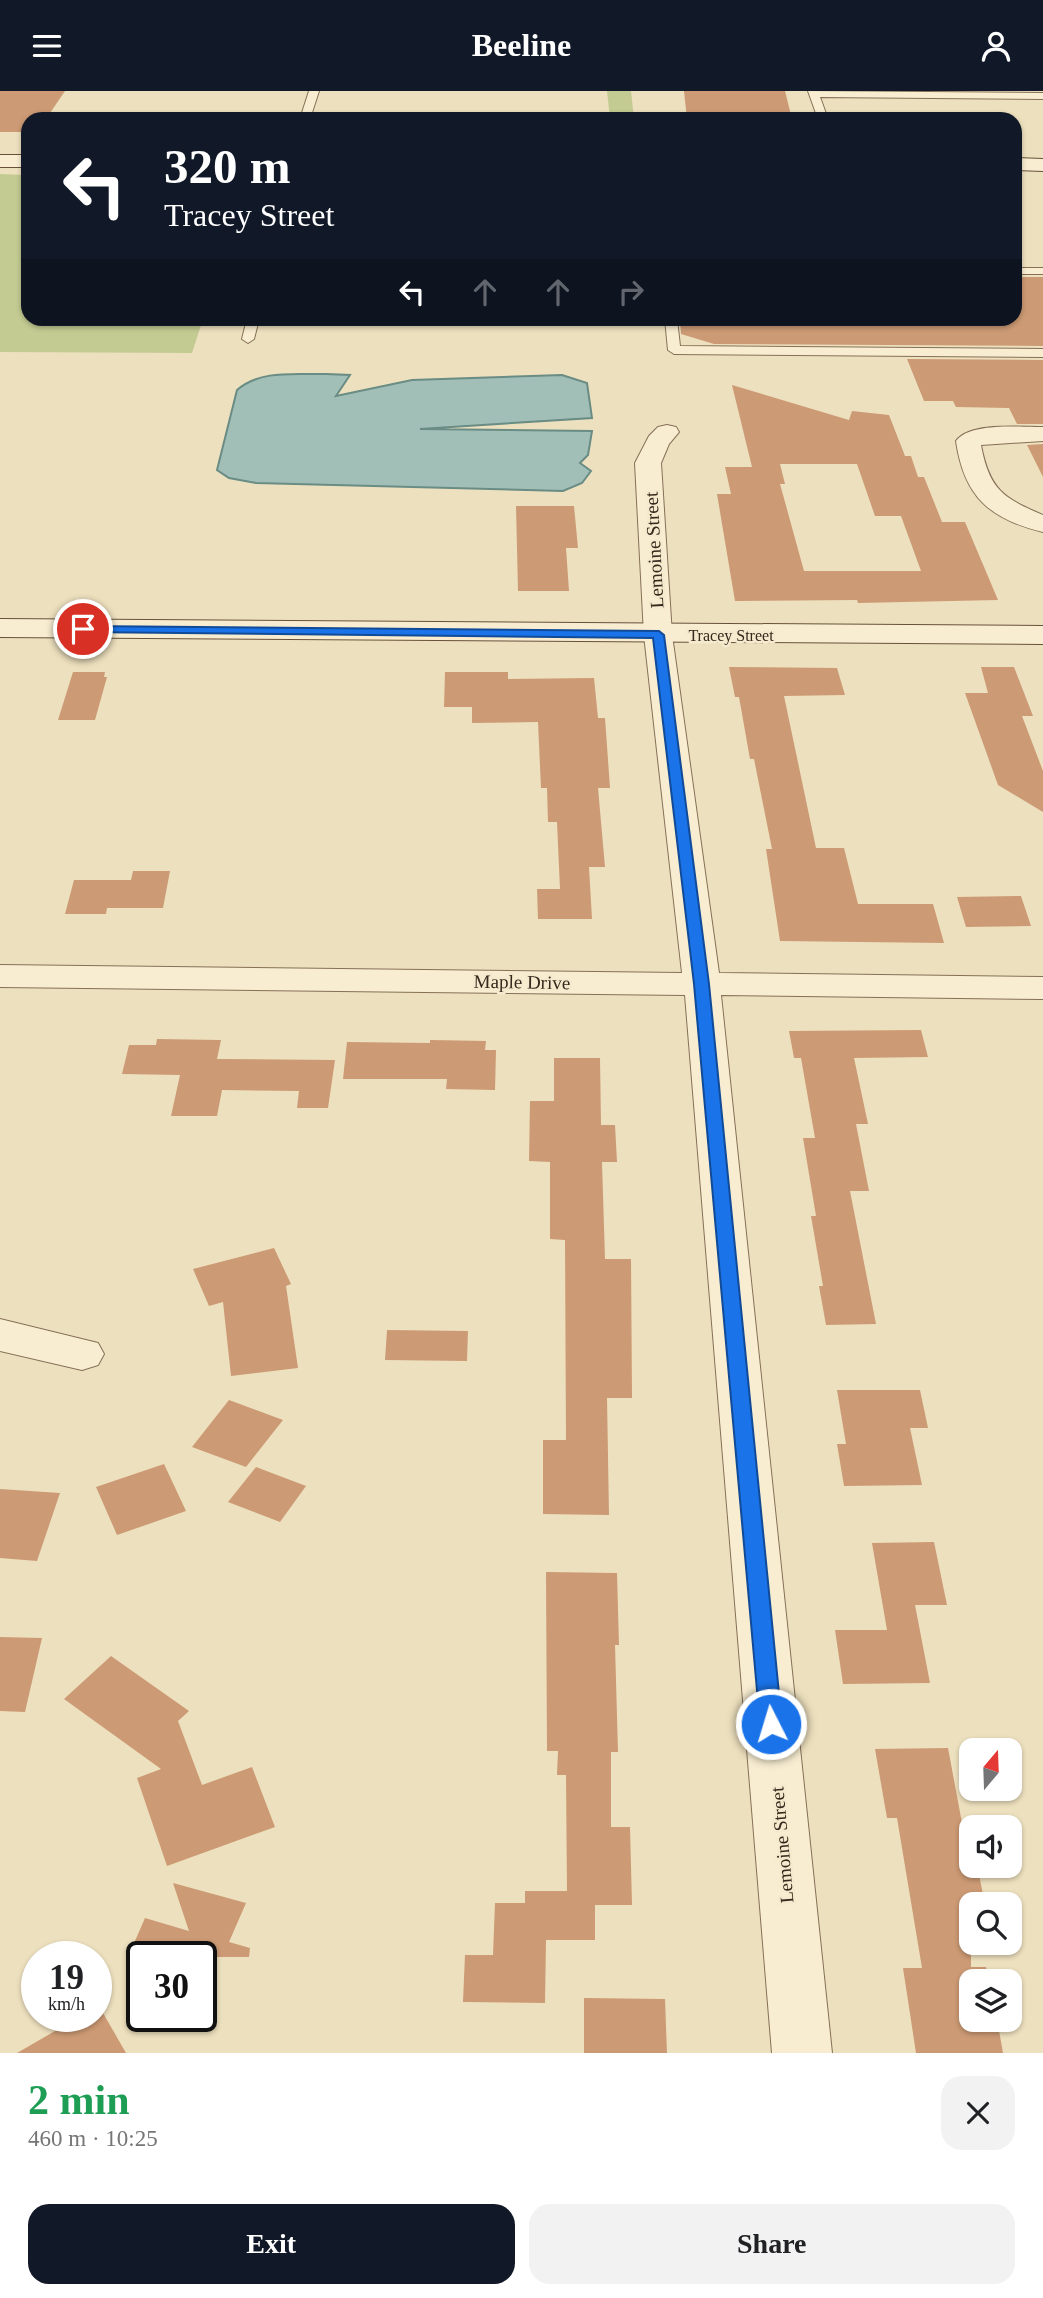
<!DOCTYPE html>
<html lang="en">
<head>
<meta charset="utf-8">
<style>
	body { margin:0; font-family:Georgia,serif; background:#f2f2f2; color:#202124; height:100vh; display:flex; flex-direction:column; font-size:26px; white-space:nowrap }
	* { box-sizing:border-box; margin:0 }
	p { font-size:23px; color:#757577 }
	.icon { flex:none; width:38px; height:38px; fill:none; stroke:currentColor; stroke-width:2; stroke-linecap:round; stroke-linejoin:round }
	.map { position:relative; height:1962px; overflow:hidden }
	.sheet { display:flex; flex-direction:column; background:#fff; flex:1 }
	.sheet>* { flex:none }
	.guide { position:absolute; left:21px; top:21px; width:1001px; height:214px; border-radius:21px; box-shadow:0 2px 5px #0004; background:#111827; color:#fff; overflow:hidden }
	.needle { width:46px; rotate:19deg }
	.buttons { position:absolute; left:959px; top:1647px; display:grid; gap:14px }
	.buttons a { display:grid; place-items:center; width:63px; height:63px; border-radius:14px; background:#fff; box-shadow:0 2px 5px #0004; font-size:35px }
	.speed { position:absolute; left:21px; top:1850px; display:flex; gap:14px; font-size:35px; font-weight:700; text-align:center }
	.speed>* { display:grid; place-content:center; width:91px; height:91px; border-radius:50%; background:#fff; box-shadow:0 2px 5px #0004; line-height:1 }
	.speed small { font-size:18px; font-weight:400 }
	.speed .limit { border:4px solid #111; border-radius:10px; background:#fff; color:#111 }
	.pin { position:absolute; display:grid; place-items:center; width:60px; height:60px; color:#fff; margin:-30px; border:4px solid #fff; border-radius:50%; box-shadow:0 2px 7px #0007 }
	.me { position:absolute; width:77px; margin:-38px; rotate:355deg; stroke-linejoin:round; filter:drop-shadow(0 0 5px #0008) }
	.turn { display:flex; align-items:center; gap:24px; height:147px; padding:0 28px; font-size:32px }
	.turn .icon { width:91px; height:91px; stroke-width:2.5 }
	.turn b { display:block; font-size:49px; line-height:60px }
	.lanes { display:flex; align-items:center; height:66px; padding:0 28px; background:#0003; justify-content:center; gap:35px; direction:ltr }
	.lanes .off { opacity:.35 }
	.round { display:grid; place-items:center; flex:none; width:74px; height:74px; border-radius:21px; background:#f2f2f2 }
	.summary { display:flex; align-items:center; justify-content:space-between; height:119px; padding:0 28px }
	h1 { font-size:42px; font-weight:800; line-height:52px; color:#1e9e55 }
	.button { display:flex; gap:14px; margin-top:auto; padding:14px 28px }
	.button a { flex:1; height:80px; border-radius:21px; background:#111827; color:#fff; font-size:28px; font-weight:800; line-height:80px; text-align:center }
	.button a+a { background:#f2f2f2; color:#202124 }
	header { display:flex; justify-content:space-between; align-items:center; height:91px; padding:0 28px; background:#111827; color:#fff; font-size:32px; font-weight:800 }
	.map>svg:first-child { display:block }
	.green { fill:#c3cb92 }
	.water { fill:#a1bfb7; stroke:#698c84; stroke-width:2 }
	.building { fill:#cc9a74; fill-rule:evenodd }
	.lines { fill:none; stroke-linecap:round; stroke-linejoin:round }
	.lane-casing { stroke:#857057; stroke-width:2 }
	.street-casing { stroke:#857057; stroke-width:2 }
	.secondary-casing { stroke:#67513a; stroke-width:2 }
	.lane { fill:#f8edd1; fill-rule:evenodd }
	.street { fill:#f8edd1; fill-rule:evenodd }
	.secondary { fill:#f8edd1; fill-rule:evenodd }
	.route { fill:#1a73e8; stroke:#114b97; stroke-width:2 }
	.labels { text-anchor:middle; dominant-baseline:central; stroke-width:5; stroke-linejoin:round; paint-order:stroke }
	.far-street-label { font-size:16px; fill:#35281c; stroke:#f5eacd }
	.street-label { font-size:19px; fill:#35281c; stroke:#f5eacd }
</style>
</head>
<body>
<header><svg class="icon" aria-label="menu" viewBox="0 0 24 24"><path d="M4 6h16M4 12h16M4 18h16"/></svg>Beeline<svg class="icon" aria-label="person" viewBox="0 0 24 24"><circle cx="12" cy="8" r="4"/><path d="M4 21q1-7 8-7t8 7"/></svg></header>
<div class="map">
<svg width="1043" height="1962" viewBox="0 0 1043 1962">
	<rect width="100%" height="100%" fill="#ede0be"/>
	<path class="green" d="M607 0H631L634 28H610Z
		M0 83 28 84V228H203L192 262 0 261Z"/>
	<path class="water" d="M326 283 350 284 336 305 412 289 562 284 587 292 592 327 420 338 592 340 588 364 580 372 591 380 582 392 563 400 256 392 229 387 217 379 237 299C261 278 296 284 326 283Z"/>
	<path class="building" d="M0 0H65L46 28H28V41H0Z
		M684 0H785L792 28H687Z
		M1015 186H1043V255L714 253 681 243 680 228H1015Z
		M907 268 1043 269V333H1017L1009 317 956 316 953 310H924Z
		M732 294 849 329 852 320 889 324 905 365H911L918 386H924L942 431H965L998 509 858 512 857 509 735 510 717 403H731L725 376H752ZM780 373H857L875 425H901L921 480H804L780 393H785Z
		M1043 353V386L1027 354Z
		M516 415H574L578 457H566L569 500H518Z
		M729 576 837 577 845 604 784 605 816 757H844L858 813H933L944 852 780 850 766 758H772L754 668H750L739 606H735Z
		M981 576H1014L1033 625H1022L1043 680V721L998 694 965 602H988Z
		M73 581H105L104 586H107L95 629H58Z
		M445 581H508V588L594 587 598 627H605L610 697H598L605 776H589L592 828H538L537 798H560L557 731H548L547 697H541L538 631 472 632V616H444Z
		M133 780H170L163 817H107L106 823H65L74 789H131Z
		M1021 805 1031 835 966 836 957 806Z
		M921 939 928 966 854 967 868 1033H856L869 1100H850L876 1233 826 1234 819 1195H823L811 1125H816L803 1047H815L801 967H794L789 940Z
		M157 948 221 949 217 968 335 969 328 1017H297L299 1000 222 999 217 1025H171L180 984 122 983 129 954H156Z
		M430 949 486 950 485 959H496L495 999 446 998 447 988H343L347 951 430 952Z
		M554 967H600L601 1034H615L617 1071H602L605 1168H631L632 1307H607L609 1424 543 1423V1349H566L565 1149 550 1148V1071L529 1070 530 1010H554Z
		M274 1157 291 1193 286 1195 298 1277 231 1285 223 1211 209 1215 193 1178Z
		M387 1239 468 1240 467 1270 385 1269Z
		M837 1299H920L928 1337H910L922 1394 844 1395 837 1353H846Z
		M229 1309 283 1329 246 1376 192 1356Z
		M164 1373 186 1420 117 1444 96 1396Z
		M256 1376 306 1395 280 1431 228 1411Z
		M0 1398 60 1402 37 1470 0 1467Z
		M934 1451 947 1514H915L930 1592 843 1593 835 1539H887L872 1452Z
		M546 1481 617 1482 619 1554H615L618 1661H611V1736H630L632 1814H595V1849H546L545 1912 463 1911 465 1864H493L495 1812H525V1800H567L566 1684H557L558 1660H547Z
		M0 1546 42 1547 25 1621 0 1620Z
		M111 1565 189 1620 178 1630 202 1694 252 1676 275 1736 167 1775 137 1687 161 1678 64 1608Z
		M948 1657 965 1748H971V1774H977L985 1813H971V1876H986L989 1890H971V1928H997L1003 1962H916L903 1877H922L897 1727H887L875 1658Z
		M173 1792 246 1812 229 1851 250 1857 249 1866H128L145 1827 189 1840Z
		M584 1907 665 1908 667 1962H584Z
		M99 1915 126 1962H17L81 1925H96V1916Z"/>
	<g class="lines">
		<defs>
			<path id="lane" d="M309 0H319L310 28H300Z
				M808 0 1043 2V8L820 6 828 28H818Z
				M496 24 576 25 581 28H492Z
				M1015 177H1043V183H1015Z
				M247 228H259L254 248 248 252 242 248Z
				M665 228H677L680 255 1043 258V266L674 263 668 259Z"/>
			<path id="street" d="M667 334 676 336 679 341 669 353 661 372 672 544 719 882 1043 886V908L721 904 832 1962H772L685 904 0 896V874L682 882 644 544 635 372 649 345 658 336Z
				M1043 336V350L981 354C989 398 1003 407 1043 424V441C989 428 964 405 956 350 969 331 1021 336 1043 336Z
				M0 1228 98 1252 104 1263 98 1274 82 1279 0 1260Z"/>
			<path id="secondary" d="M0 64H28V76H0Z
				M1015 67 1043 68V80L1015 79Z
				M0 528 1043 535V553L0 546Z"/>
		</defs>
		<use href="#lane" class="lane-casing"/>
		<use href="#street" class="street-casing"/>
		<use href="#secondary" class="secondary-casing"/>
		<use href="#lane" class="lane"/>
		<use href="#street" class="street"/>
		<use href="#secondary" class="secondary"/>
	</g>
	<path class="route" d="M83 535 659 540 664 544 709 893 782 1633 779 1640 771 1642 763 1640 760 1633 694 893 653 547 79 541 77 538Z"/>
	<g class="labels">
		<g class="far-street-label">
			<text x="731" y="544">Tracey Street</text>
		</g>
		<g class="street-label">
			<text transform="translate(654 459) rotate(-93)">Lemoine Street</text>
			<text transform="translate(522 891) rotate(1)">Maple Drive</text>
			<text transform="translate(782 1754) rotate(-95)">Lemoine Street</text>
		</g>
	</g>
</svg>
<div class="buttons">
<a><svg class="needle" viewBox="-14 -14 28 28"><path d="M0-13l5 13h-10z" fill="#e53935"/><path d="M0 13l5-13h-10z" fill="#757577"/></svg></a>
<a><svg class="icon" aria-label="sound" viewBox="0 0 24 24"><path d="M4 9h4l5-4v14l-5-4H4zM17 9q2 3 0 6"/></svg></a>
<a><svg class="icon" aria-label="search" viewBox="0 0 24 24"><circle cx="10" cy="10" r="6"/><path d="M15 15l6 6"/></svg></a>
<a><svg class="icon" aria-label="layers" viewBox="0 0 24 24"><path d="M12 4l9 5-9 5-9-5zM3 14l9 5 9-5"/></svg></a>
</div>
<div class="speed"><div>19<small>km/h</small></div><div class="limit">30</div></div>
<div class="pin" style="left:83px;top:538px;background:#d93025"><svg class="icon" aria-label="arrive" viewBox="0 0 24 24"><path d="M6 21V4h12l-3 4 3 4H6"/></svg></div>
<svg class="me" style="left:771px;top:1633px" viewBox="-20 -20 40 40"><circle r="17" fill="#1a73e8" stroke="#fff" stroke-width="3"/><path d="M0-11L8 9 0 5-8 9z" fill="#fff"/></svg>
<div class="guide">
<div class="turn"><svg class="icon" aria-label="left" viewBox="0 0 24 24"><path d="M17 20v-9H6M10 6l-5 5 5 5"/></svg><div><b>320 m</b>Tracey Street</div></div>
<div class="lanes"><svg class="icon" aria-label="left" viewBox="0 0 24 24"><path d="M17 20v-9H6M10 6l-5 5 5 5"/></svg><svg class="icon off" aria-label="ahead" viewBox="0 0 24 24"><path d="M12 20V5M6 11l6-6 6 6"/></svg><svg class="icon off" aria-label="ahead" viewBox="0 0 24 24"><path d="M12 20V5M6 11l6-6 6 6"/></svg><svg class="icon off" aria-label="right" viewBox="0 0 24 24"><path d="M7 20v-9h11M14 6l5 5-5 5"/></svg></div>
</div>
</div>
<section class="sheet">
<div class="summary"><div><h1>2 min</h1><p>460 m · 10:25</p></div><a class="round"><svg class="icon" aria-label="close" viewBox="0 0 24 24"><path d="M6 6l12 12M18 6L6 18"/></svg></a></div>
<div class="button"><a>Exit</a><a>Share</a></div>
</section>
</body>
</html>
